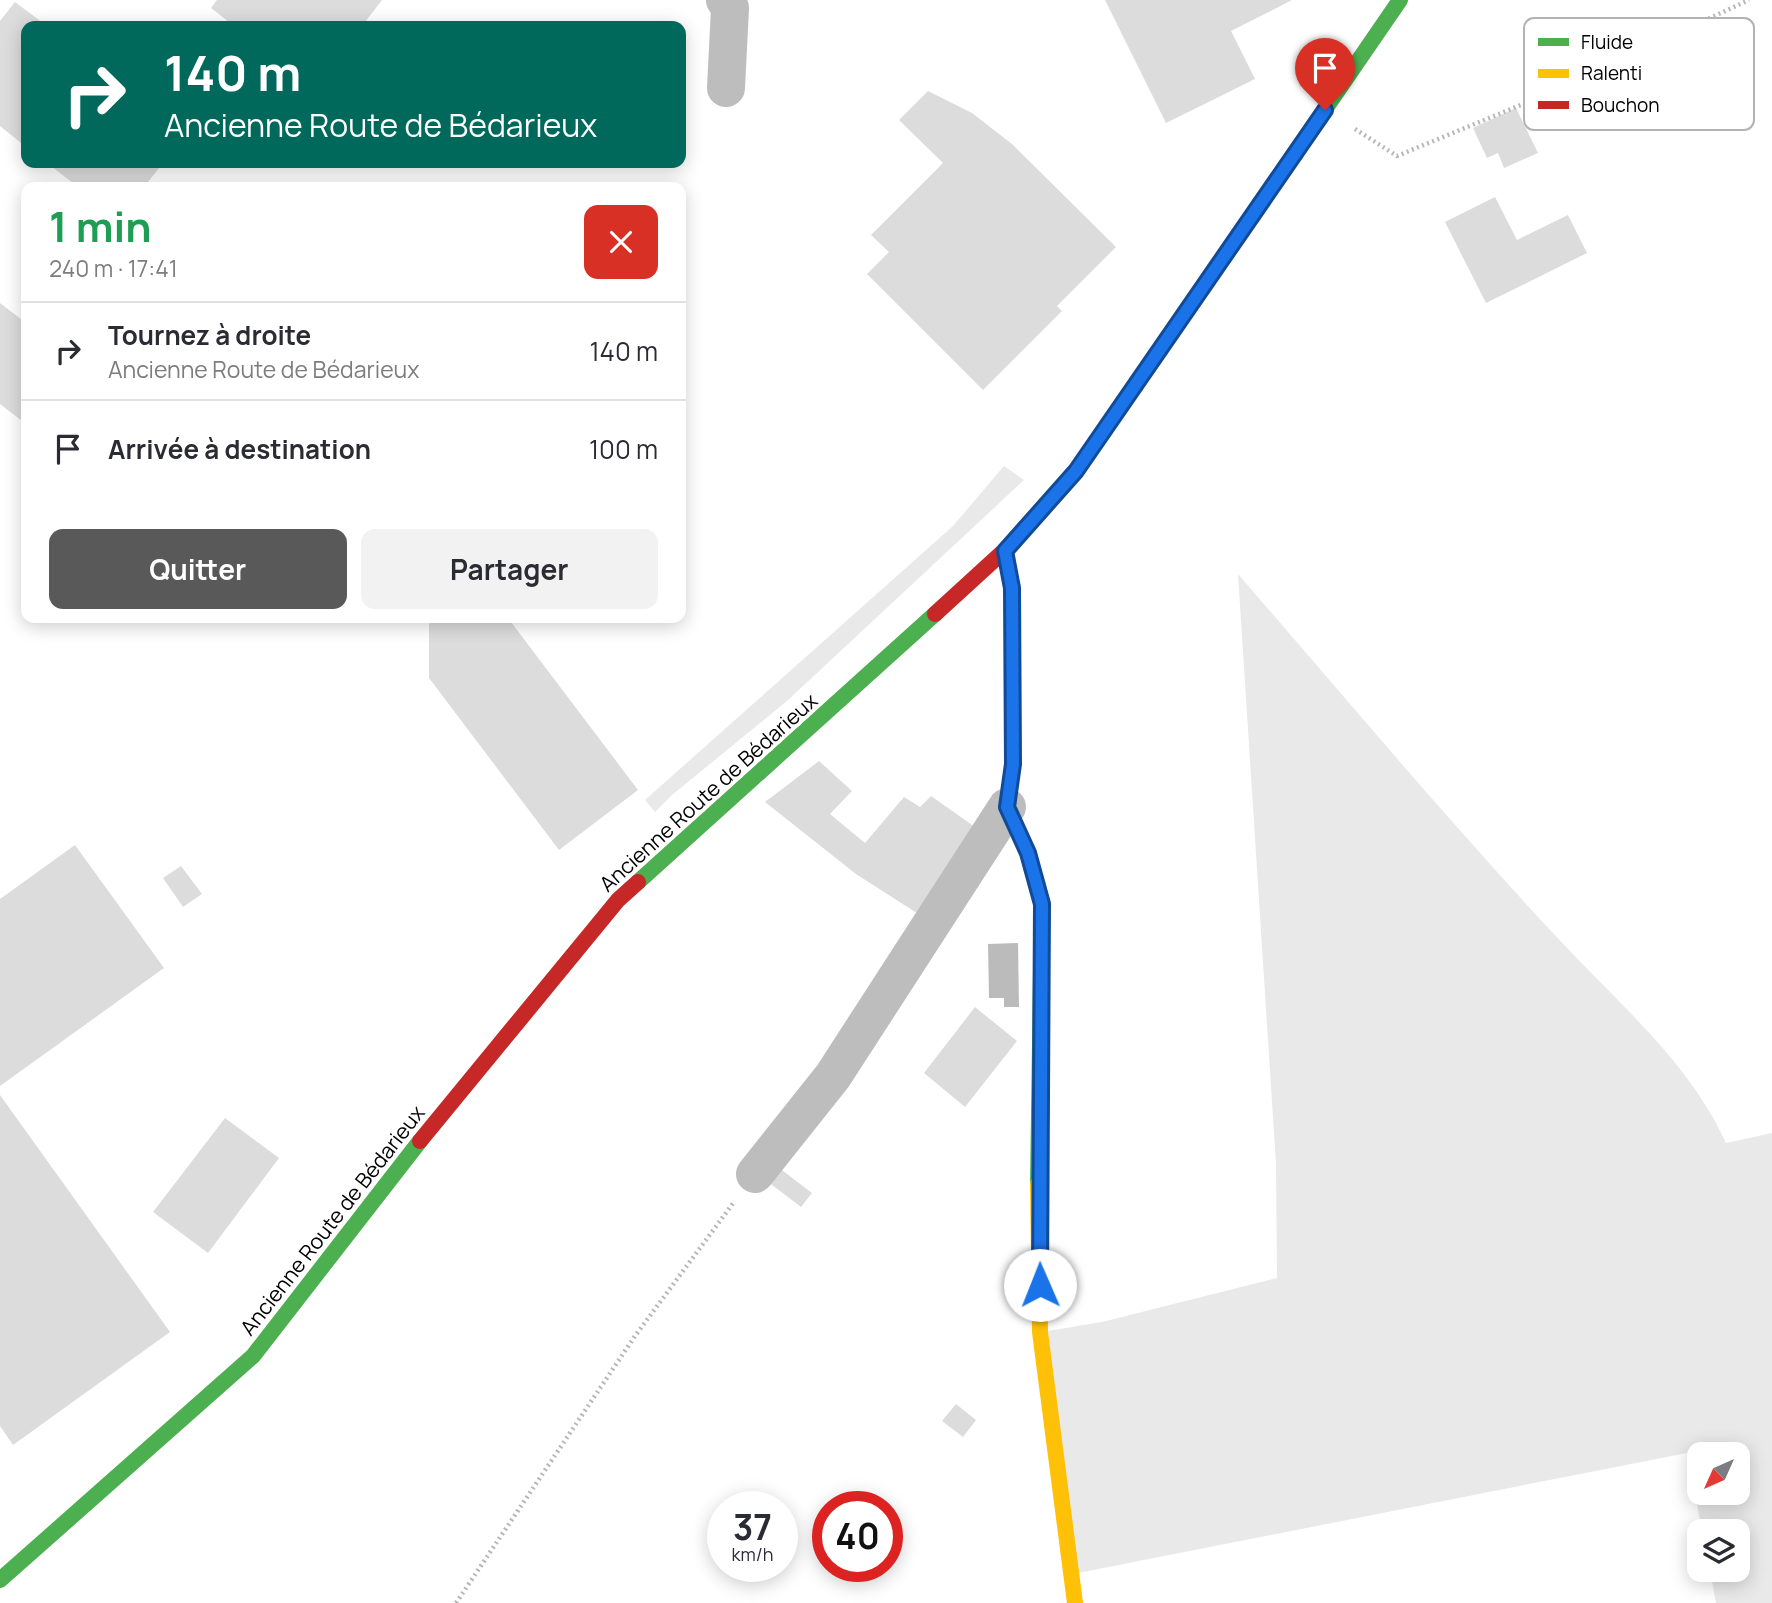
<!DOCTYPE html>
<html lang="fr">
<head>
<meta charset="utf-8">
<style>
	body { margin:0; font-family:Manrope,sans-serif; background:#f2f2f3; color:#2b2b33; height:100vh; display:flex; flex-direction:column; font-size:26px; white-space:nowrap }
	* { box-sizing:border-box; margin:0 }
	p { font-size:23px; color:#7c7c81 }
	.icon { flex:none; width:38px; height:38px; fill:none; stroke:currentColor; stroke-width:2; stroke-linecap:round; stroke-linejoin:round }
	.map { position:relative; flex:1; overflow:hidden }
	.side { position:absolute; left:21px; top:182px; width:665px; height:441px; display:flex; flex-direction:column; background:#fff; border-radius:14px; box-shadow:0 4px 18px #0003 }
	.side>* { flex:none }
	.banner { position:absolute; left:21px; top:21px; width:665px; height:147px; border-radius:14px; box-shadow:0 4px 18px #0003; background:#00695c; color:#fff; overflow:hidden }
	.needle { width:46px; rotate:225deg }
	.tools { position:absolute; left:1687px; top:1442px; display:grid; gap:14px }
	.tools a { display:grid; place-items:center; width:63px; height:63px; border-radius:14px; background:#fff; box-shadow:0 4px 18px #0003; font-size:35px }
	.speed { position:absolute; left:707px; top:1491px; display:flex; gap:14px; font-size:35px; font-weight:700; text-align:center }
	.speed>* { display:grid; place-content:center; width:91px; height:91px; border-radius:50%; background:#fff; box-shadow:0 4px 18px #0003; line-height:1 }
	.speed small { font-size:18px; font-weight:400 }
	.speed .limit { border:10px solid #d22; background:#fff; color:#111 }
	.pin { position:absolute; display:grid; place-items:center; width:60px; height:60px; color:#fff; margin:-72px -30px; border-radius:50% 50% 50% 0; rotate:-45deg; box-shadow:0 0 7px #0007 }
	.pin .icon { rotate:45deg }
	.me { position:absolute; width:77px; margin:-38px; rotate:359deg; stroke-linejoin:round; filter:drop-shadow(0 0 5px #0008) }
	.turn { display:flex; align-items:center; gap:24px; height:147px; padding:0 28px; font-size:32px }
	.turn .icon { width:91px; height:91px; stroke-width:2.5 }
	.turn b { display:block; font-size:49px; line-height:60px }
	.round { display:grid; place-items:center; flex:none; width:74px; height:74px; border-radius:14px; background:#f2f2f3 }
	.headline { display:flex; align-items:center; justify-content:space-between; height:119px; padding:0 28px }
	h1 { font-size:42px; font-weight:700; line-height:52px; color:#1e9e55 }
	.primary-button { display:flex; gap:14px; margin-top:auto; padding:14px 28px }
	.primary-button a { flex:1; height:80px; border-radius:14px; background:#595959; color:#fff; font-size:28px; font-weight:700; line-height:80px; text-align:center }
	.primary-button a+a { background:#f2f2f3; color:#2b2b33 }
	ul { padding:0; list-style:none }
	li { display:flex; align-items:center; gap:21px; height:98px; padding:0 28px; border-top:2px solid #e1e1e2 }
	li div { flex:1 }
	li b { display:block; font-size:26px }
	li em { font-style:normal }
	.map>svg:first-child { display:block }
	.green { fill:#e9e9e9; fill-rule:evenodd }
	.water { fill:#bbb }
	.building { fill:#dcdcdc }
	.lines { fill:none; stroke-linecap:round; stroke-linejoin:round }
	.path { stroke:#b8b8b8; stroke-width:4.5; stroke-dasharray:2 3.5; stroke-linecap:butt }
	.street { stroke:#bdbdbd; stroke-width:38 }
	.fast { stroke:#4caf50; stroke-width:16 }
	.slow { stroke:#ffc107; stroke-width:16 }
	.jam { stroke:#c62828; stroke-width:16 }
	.route-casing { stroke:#114b97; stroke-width:18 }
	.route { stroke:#1a73e8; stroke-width:12 }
	.labels { text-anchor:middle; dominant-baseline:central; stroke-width:7; stroke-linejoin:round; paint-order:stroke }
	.street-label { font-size:21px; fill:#000; stroke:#fff }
	.key { fill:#fff; stroke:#b2b2b2; stroke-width:2 }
	.key-label { font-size:19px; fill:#000 }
</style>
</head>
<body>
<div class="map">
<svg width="1772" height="1603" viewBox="0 0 1772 1603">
	<rect width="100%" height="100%" fill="#fff"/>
	<path class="green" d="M1004 466 1024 480 787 701 672 795 655 812 645 800 953 526Z
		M1238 574C1342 694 1444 816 1552 932 1614 1000 1687 1058 1726 1143L1772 1133V1603H1716L1710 1570H1738V1531H1702L1687 1453 1078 1573 1048 1331 1102 1322 1277 1278 1276 1164ZM1699 1454H1738V1493H1699Z"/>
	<path class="water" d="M1018 943 1019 1007H1004V998H989L988 944Z"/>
	<path class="building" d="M217 0H382L362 26H234L211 8Z
		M1105 0H1292L1231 31 1255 79 1166 123Z
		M15 2 47 26H26V147L0 126V21Z
		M928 91 972 113 1012 144 1116 247 1057 306 1062 311 983 390 867 274 889 252 871 235 943 163 899 120Z
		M1516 108 1538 153 1504 168 1498 153 1487 158 1473 128Z
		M47 163H163L144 187H78Z
		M1495 197 1517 240 1568 215 1587 253 1486 303 1445 222Z
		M0 303 26 323V424L0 404Z
		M437 618H508L638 790 559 850 429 678V624Z
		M819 761 852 791 830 814 865 843 904 797 920 807 931 796 975 827 923 917 856 874 765 802Z
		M75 845 164 968 0 1086V899Z
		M181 866 202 894 183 907 163 878Z
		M975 1007 1017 1041 965 1107 924 1073Z
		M0 1095 170 1332 13 1445 0 1426Z
		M225 1118 279 1158 208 1253 153 1212Z
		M774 1164 812 1193 801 1207 763 1178Z
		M956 1404 976 1420 963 1437 942 1421Z"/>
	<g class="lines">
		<path class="path" d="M1355 129 1397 156 1528 102 1749 0
			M456 1603 635 1336 734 1202"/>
		<path class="street" d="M725 0 730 8 726 88
			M755 1174 833 1076 1007 807"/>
		<path class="fast" d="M1201 290 1400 0
			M638 882 935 614
			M1036 883 1042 904 1038 1184
			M0 1580 253 1356 420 1141"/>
		<path class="slow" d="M1038 1184 1040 1332 1075 1603"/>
		<path class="jam" d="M1005 550 1012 588 1013 764 1007 807 1028 853 1036 883
			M935 614 1005 550 1076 471 1201 290
			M420 1141 618 900 638 882"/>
	</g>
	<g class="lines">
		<defs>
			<path id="route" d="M1040 1285 1042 904 1028 853 1007 807 1013 764 1012 588 1005 551 1076 471 1325 110"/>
		</defs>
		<use href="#route" class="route-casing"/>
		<use href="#route" class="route"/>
	</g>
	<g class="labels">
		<g class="street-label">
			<text transform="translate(708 792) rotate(-42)">Ancienne Route de Bédarieux</text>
			<text transform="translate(332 1220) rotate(-52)">Ancienne Route de Bédarieux</text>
		</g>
	</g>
	<rect x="1524" y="18" width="230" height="112" rx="10" class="key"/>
	<rect x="1538" y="38" width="31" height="8" fill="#4caf50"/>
	<rect x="1538" y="69" width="31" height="9" fill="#ffc107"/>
	<rect x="1538" y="101" width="31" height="8" fill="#c62828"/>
	<g class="key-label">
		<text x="1581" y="49">Fluide</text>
		<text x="1581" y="80">Ralenti</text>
		<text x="1581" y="112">Bouchon</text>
	</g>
</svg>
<div class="tools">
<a><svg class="needle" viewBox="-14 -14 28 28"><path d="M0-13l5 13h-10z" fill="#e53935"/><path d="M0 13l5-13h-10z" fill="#7c7c81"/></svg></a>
<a><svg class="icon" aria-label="layers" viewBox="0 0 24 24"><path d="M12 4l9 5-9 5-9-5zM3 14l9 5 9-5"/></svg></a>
</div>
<div class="speed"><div>37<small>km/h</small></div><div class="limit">40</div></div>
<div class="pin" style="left:1325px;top:110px;background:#d93025"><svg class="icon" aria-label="arrive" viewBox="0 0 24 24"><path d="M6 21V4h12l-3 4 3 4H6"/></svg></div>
<svg class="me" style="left:1040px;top:1285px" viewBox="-20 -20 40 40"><circle r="19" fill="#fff"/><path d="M0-13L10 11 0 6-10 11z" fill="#1a73e8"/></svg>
<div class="banner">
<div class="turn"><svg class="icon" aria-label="right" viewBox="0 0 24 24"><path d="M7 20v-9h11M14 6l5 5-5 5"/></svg><div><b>140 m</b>Ancienne Route de Bédarieux</div></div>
</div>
<section class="side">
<div class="headline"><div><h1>1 min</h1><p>240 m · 17:41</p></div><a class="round" style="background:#d93025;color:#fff"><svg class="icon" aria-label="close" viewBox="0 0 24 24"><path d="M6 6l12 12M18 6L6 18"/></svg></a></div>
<ul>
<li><svg class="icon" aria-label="right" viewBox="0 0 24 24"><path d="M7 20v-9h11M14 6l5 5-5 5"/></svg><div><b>Tournez à droite</b><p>Ancienne Route de Bédarieux</p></div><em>140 m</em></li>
<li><svg class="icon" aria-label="arrive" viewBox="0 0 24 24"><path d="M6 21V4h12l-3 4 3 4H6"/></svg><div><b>Arrivée à destination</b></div><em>100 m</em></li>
</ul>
<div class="primary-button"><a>Quitter</a><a>Partager</a></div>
</section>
</div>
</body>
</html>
